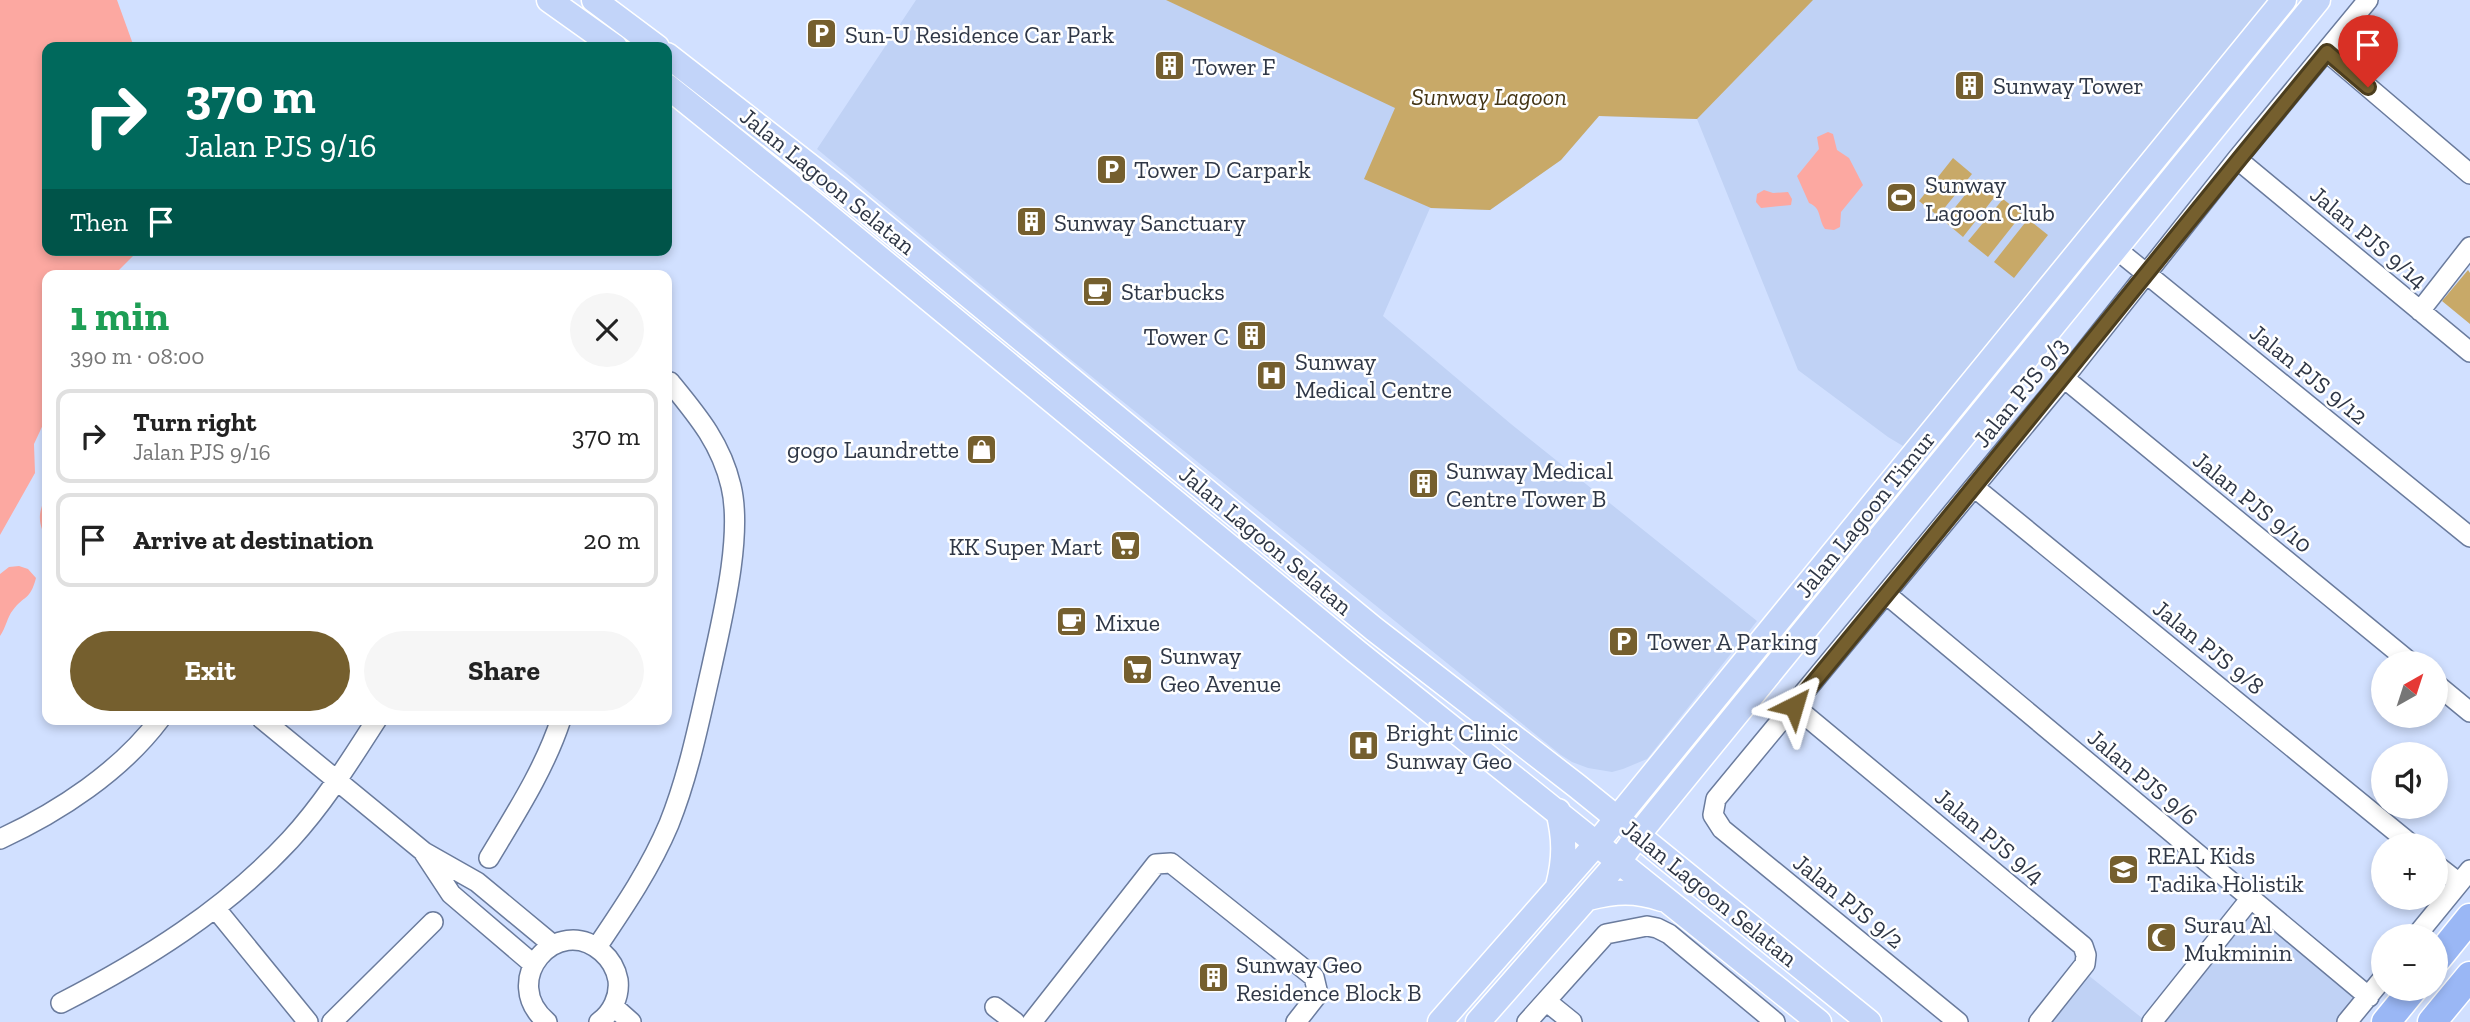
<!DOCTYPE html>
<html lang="en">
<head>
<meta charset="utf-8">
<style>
	body { margin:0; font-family:"Zilla Slab",serif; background:#f6f6f6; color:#222; height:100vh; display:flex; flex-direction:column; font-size:26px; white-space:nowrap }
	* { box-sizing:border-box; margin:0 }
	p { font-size:23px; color:#767676 }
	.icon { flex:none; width:38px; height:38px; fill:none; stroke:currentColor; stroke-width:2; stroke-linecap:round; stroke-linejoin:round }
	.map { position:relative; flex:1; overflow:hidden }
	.panel { position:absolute; left:42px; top:270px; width:630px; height:455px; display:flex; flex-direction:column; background:#fff; border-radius:14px; box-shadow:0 4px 10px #0003 }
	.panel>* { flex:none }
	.guide { position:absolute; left:42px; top:42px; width:630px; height:214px; border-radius:14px; box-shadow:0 4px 10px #0003; background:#00695c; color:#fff; overflow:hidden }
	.needle { width:46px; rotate:39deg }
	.buttons { position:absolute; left:2371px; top:651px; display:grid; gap:14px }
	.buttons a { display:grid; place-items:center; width:77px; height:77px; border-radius:50%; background:#fff; box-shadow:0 4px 10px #0003; font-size:35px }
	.pin { position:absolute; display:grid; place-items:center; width:60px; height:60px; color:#fff; margin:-72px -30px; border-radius:50% 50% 50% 0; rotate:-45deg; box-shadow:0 0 7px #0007 }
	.pin .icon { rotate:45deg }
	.me { position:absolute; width:77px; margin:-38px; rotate:40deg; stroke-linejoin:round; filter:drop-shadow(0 0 5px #0008) }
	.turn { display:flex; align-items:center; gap:24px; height:147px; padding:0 28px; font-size:32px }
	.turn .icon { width:91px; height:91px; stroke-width:2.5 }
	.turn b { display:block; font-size:49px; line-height:60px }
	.then { display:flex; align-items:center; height:66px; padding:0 28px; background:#0003; gap:14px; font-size:26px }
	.round { display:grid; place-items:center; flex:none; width:74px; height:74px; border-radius:37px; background:#f6f6f6 }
	.overview { display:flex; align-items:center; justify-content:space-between; height:119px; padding:0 28px }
	h1 { font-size:42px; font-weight:800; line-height:52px; color:#1e9e55 }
	.primary-button { display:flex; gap:14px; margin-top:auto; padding:14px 28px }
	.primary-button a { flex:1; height:80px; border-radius:42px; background:#755f2e; color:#fff; font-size:28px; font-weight:800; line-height:80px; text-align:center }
	.primary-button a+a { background:#f6f6f6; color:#222 }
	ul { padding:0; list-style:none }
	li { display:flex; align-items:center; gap:21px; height:94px; margin:0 14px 10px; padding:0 14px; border:4px solid #e0e0e0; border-radius:14px }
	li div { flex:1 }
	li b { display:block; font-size:26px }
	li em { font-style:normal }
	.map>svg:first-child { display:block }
	.built { fill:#c0d2f5 }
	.green { fill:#c8a968 }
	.water { fill:#fca8a1 }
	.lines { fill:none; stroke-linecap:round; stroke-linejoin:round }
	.minor-casing { stroke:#6a7b9d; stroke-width:22 }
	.major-casing { stroke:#fff; stroke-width:27 }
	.highway-casing { stroke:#fff; stroke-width:31 }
	.minor { stroke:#fff; stroke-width:19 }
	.major { stroke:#c2d4f9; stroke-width:24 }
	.highway { stroke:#9ab7f5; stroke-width:28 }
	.route-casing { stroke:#4c3e1e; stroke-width:18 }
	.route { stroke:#755f2e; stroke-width:12 }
	.labels { text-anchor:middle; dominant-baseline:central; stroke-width:5; stroke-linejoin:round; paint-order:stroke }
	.poi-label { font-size:24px; fill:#2f3746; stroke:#fff; text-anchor:start }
	.park-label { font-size:24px; font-style:italic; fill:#443515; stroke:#fff }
	.street-label { font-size:24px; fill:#2f3746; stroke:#fff }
</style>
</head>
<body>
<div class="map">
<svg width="2470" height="1022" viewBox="0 0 2470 1022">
	<rect width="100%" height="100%" fill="#d1e0ff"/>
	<path class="built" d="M916 0H2268L1903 446 1888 437 1798 370 1697 119 1599 116 1561 160 1490 210 1430 208 1383 316 1511 424 1757 621 1647 759 1623 769 1612 772 1588 768 1572 762 1561 755 1070 359 817 149Z
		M2256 908 2374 1006 2360 1022H2166Z
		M2088 975 2147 1022H2051Z"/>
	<path class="green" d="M1166 0H1813L1697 119 1599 116 1561 160 1490 210 1431 208 1364 179 1395 108Z
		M1953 158 1972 174 1938 216 1919 201Z
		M1978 179 1997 194 1963 237 1944 221Z
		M2003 199 2022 214 1988 257 1968 241Z
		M2028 219 2048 235 2014 278 1994 262Z
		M2468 270 2470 273V324L2442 301Z"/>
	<path class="water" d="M0 0H117L134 47H47V250H139L114 275H47V416L34 444 35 473 0 535Z
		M1828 132 1833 134 1837 150 1849 158 1863 185 1841 212 1840 227 1834 230 1825 229C1818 219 1822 208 1809 203L1797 176 1819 149 1817 137Z
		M1764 190 1773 193 1788 192 1792 199 1791 205 1761 208 1756 202 1757 194Z
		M47 494V542C38 521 37 515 47 494Z
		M19 566 28 569 36 578C30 601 24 595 13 610 7 617 6 628 0 636V574L9 567Z"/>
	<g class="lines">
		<defs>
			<path id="minor" d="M2327 52 2470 174
				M2237 159 2470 352
				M2116 249 2470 537
				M2420 311 2470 247
				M2064 378 2411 663
				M1974 487 2412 845
				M1886 594 2369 997
				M2436 684 2470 712
				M1794 706 2083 946 2086 955 2085 964 2039 1022
				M262 719 424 852 477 882 553 945
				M0 839C59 812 121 771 160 719
				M424 853 451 894 533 964
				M489 858C516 813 545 768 561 719
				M2436 865 2459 883
				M216 909 308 1022
				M2416 936 2470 870
				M597 947C624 907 650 869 669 824 689 774 699 722 711 670 722 619 743 536 731 486 721 443 697 415 670 382
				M1546 1001 1572 1022
				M61 1003C145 960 225 910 290 840 324 803 350 761 377 719
				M613 1006 631 1022
				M995 1007 1015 1022
				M332 1022 433 922
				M547 1022C498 981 557 912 602 952 610 959 616 969 618 980 620 996 612 1013 599 1022
				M1032 1022 1156 864 1171 863 1314 977 1318 994 1296 1022
				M1527 1022 1606 934 1647 926 1657 928 1669 934 1775 1022
				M1958 1022 1722 829 1713 815 1716 799 2064 378 2237 159 2368 0
				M2152 1022 2251 898
				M2347 1022 2384 977"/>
			<path id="major" d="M549 0 615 47
				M594 0 657 47
				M667 55 838 188 1374 629 1577 786 1869 1022
				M667 86 815 205 1357 652 1819 1022
				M1558 811C1565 838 1565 859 1558 886
				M1588 898C1616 891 1635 890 1662 899
				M1440 1022 1597 843 2284 0
				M1478 1022 1619 861 1638 835 2318 0"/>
			<path id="highway" d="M2436 960 2470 918
				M2386 1022 2413 989
				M2432 1022 2470 976"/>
		</defs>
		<use href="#minor" class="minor-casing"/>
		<use href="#major" class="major-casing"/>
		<use href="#highway" class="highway-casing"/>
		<use href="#minor" class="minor"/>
		<use href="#major" class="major"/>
		<use href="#highway" class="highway"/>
	</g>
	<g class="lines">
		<defs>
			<path id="route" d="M1794 706C1974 490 2148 269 2327 52L2368 87"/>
		</defs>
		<use href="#route" class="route-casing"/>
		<use href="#route" class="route"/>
	</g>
	<defs>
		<symbol id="parking-square" viewBox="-11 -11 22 22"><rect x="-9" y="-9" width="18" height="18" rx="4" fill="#755f2e" stroke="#fff"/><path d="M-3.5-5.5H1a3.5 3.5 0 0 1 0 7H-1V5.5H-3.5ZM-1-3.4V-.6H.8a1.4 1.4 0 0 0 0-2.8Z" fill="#fff"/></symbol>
		<symbol id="building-square" viewBox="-11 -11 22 22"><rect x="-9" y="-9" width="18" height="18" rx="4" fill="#755f2e" stroke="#fff"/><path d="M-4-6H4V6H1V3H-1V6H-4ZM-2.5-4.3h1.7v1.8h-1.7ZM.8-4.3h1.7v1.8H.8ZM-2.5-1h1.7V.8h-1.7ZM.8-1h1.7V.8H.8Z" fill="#fff"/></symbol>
		<symbol id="stadium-square" viewBox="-11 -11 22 22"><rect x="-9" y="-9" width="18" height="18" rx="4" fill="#755f2e" stroke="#fff"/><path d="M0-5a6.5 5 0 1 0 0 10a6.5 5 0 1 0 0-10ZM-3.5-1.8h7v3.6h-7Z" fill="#fff"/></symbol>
		<symbol id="cafe-square" viewBox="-11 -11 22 22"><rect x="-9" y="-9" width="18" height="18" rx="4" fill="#755f2e" stroke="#fff"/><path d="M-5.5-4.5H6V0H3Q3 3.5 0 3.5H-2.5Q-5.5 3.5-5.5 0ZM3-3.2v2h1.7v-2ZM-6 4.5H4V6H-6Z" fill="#fff"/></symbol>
		<symbol id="hospital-square" viewBox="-11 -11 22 22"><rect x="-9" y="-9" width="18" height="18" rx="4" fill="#755f2e" stroke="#fff"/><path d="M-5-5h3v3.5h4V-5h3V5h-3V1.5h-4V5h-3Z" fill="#fff"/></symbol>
		<symbol id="shop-square" viewBox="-11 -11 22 22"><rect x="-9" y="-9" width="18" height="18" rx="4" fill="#755f2e" stroke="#fff"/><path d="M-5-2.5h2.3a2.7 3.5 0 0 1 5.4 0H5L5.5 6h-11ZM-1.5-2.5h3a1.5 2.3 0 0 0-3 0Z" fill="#fff"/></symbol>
		<symbol id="supermarket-square" viewBox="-11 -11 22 22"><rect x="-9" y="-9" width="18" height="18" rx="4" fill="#755f2e" stroke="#fff"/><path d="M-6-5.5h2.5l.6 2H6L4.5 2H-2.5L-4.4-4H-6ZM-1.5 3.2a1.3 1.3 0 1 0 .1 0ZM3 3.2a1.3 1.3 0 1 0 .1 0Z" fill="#fff"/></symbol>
		<symbol id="school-square" viewBox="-11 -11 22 22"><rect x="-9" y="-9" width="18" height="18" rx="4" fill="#755f2e" stroke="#fff"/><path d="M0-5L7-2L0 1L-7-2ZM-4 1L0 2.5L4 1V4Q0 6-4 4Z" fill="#fff"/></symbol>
		<symbol id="mosque-square" viewBox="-11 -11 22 22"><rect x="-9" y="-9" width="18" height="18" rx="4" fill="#755f2e" stroke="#fff"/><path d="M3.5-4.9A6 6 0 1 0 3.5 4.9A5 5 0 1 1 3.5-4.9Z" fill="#fff"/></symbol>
	</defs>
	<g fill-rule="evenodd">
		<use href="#parking-square" x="804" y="16" width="35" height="35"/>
		<use href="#building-square" x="1152" y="48" width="35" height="35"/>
		<use href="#building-square" x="1952" y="68" width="35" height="35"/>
		<use href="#parking-square" x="1094" y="152" width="35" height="35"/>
		<use href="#stadium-square" x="1884" y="180" width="35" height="35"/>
		<use href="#building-square" x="1014" y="204" width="35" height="35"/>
		<use href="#cafe-square" x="1080" y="274" width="35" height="35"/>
		<use href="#building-square" x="1234" y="318" width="35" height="35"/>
		<use href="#hospital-square" x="1254" y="358" width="35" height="35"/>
		<use href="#shop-square" x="964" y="432" width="35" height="35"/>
		<use href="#building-square" x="1406" y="466" width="35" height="35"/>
		<use href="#supermarket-square" x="1108" y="528" width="35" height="35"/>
		<use href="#cafe-square" x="1054" y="604" width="35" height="35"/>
		<use href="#parking-square" x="1606" y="624" width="35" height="35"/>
		<use href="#supermarket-square" x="1120" y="652" width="35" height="35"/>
		<use href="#hospital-square" x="1346" y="728" width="35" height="35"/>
		<use href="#school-square" x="2106" y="852" width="35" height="35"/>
		<use href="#mosque-square" x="2144" y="920" width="35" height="35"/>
		<use href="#building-square" x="1196" y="960" width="35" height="35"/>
	</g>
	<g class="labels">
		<g class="poi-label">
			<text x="845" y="34">Sun-U Residence Car Park</text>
			<text x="1192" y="66">Tower F</text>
			<text x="1993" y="85">Sunway Tower</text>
			<text x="1134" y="169">Tower D Carpark</text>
			<text x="1925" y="184">Sunway<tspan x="1925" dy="28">Lagoon Club</tspan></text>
			<text x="1054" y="222">Sunway Sanctuary</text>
			<text x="1121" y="291">Starbucks</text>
			<text x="1229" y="336" text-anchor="end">Tower C</text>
			<text x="1295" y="361">Sunway<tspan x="1295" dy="28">Medical Centre</tspan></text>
			<text x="959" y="449" text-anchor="end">gogo Laundrette</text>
			<text x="1446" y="470">Sunway Medical<tspan x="1446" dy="28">Centre Tower B</tspan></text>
			<text x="1102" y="546" text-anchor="end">KK Super Mart</text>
			<text x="1095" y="622">Mixue</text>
			<text x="1647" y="641">Tower A Parking</text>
			<text x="1160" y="655">Sunway<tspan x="1160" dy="28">Geo Avenue</tspan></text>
			<text x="1386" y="732">Bright Clinic<tspan x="1386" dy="28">Sunway Geo</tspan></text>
			<text x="2147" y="855">REAL Kids<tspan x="2147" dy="28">Tadika Holistik</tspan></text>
			<text x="2184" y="924">Surau Al<tspan x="2184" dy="28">Mukminin</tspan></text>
			<text x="1236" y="964">Sunway Geo<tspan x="1236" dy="28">Residence Block B</tspan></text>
		</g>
		<g class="park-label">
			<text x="1489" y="96">Sunway Lagoon</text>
		</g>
		<g class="street-label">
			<text transform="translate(828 181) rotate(39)">Jalan Lagoon Selatan</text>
			<text transform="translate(2369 237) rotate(40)">Jalan PJS 9/14</text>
			<text transform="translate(2309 374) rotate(39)">Jalan PJS 9/12</text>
			<text transform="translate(2020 392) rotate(-51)">Jalan PJS 9/3</text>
			<text transform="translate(2253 502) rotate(39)">Jalan PJS 9/10</text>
			<text transform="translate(1865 514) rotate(-51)">Jalan Lagoon Timur</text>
			<text transform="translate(1266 540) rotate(40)">Jalan Lagoon Selatan</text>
			<text transform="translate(2209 647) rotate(39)">Jalan PJS 9/8</text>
			<text transform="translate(2143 777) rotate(40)">Jalan PJS 9/6</text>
			<text transform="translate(1990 836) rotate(40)">Jalan PJS 9/4</text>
			<text transform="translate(1710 893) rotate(39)">Jalan Lagoon Selatan</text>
			<text transform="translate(1849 901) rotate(39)">Jalan PJS 9/2</text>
		</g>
	</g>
</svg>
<div class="buttons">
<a><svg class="needle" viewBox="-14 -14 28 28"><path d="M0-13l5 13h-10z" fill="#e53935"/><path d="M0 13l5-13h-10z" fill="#767676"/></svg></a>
<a><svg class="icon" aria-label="sound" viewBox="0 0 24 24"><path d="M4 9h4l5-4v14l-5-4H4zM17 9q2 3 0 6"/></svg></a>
<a>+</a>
<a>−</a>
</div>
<div class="pin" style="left:2368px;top:87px;background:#d93025"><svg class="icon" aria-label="arrive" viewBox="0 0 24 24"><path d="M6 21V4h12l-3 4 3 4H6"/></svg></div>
<svg class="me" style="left:1794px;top:706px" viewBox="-20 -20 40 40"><path d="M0-17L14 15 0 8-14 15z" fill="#755f2e" stroke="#fff" stroke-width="4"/></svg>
<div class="guide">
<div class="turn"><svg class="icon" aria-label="right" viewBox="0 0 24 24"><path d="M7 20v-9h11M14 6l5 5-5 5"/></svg><div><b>370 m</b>Jalan PJS 9/16</div></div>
<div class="then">Then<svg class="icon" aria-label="arrive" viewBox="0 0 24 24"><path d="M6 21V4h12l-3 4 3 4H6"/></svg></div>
</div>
<section class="panel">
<div class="overview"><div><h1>1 min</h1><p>390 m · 08:00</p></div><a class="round"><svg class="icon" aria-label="close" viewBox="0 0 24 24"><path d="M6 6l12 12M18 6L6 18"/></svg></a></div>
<ul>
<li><svg class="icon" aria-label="right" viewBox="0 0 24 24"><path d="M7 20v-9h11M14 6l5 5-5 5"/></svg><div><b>Turn right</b><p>Jalan PJS 9/16</p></div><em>370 m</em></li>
<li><svg class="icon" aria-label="arrive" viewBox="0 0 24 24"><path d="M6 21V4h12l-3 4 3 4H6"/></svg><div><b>Arrive at destination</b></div><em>20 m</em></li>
</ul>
<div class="primary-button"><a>Exit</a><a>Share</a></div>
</section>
</div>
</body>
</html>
